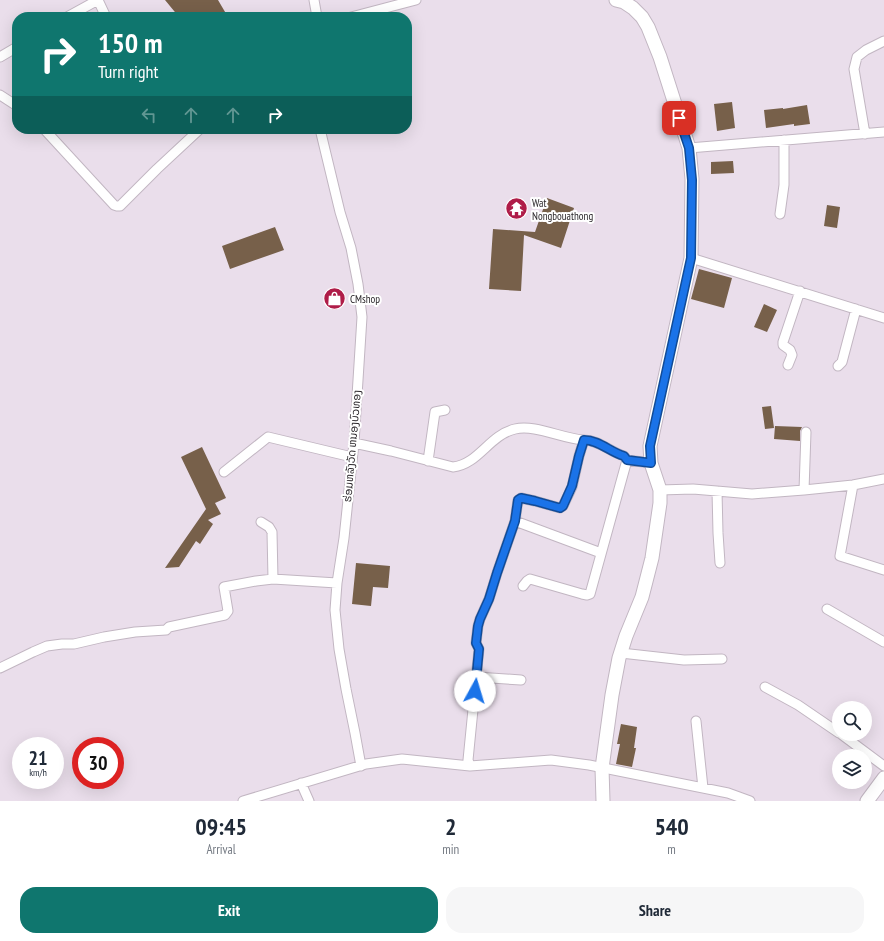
<!DOCTYPE html>
<html lang="en">
<head>
<meta charset="utf-8">
<style>
	body { margin:0; font-family:"PT Sans Narrow","Noto Sans Lao",sans-serif; background:#f6f6f7; color:#1f2937; height:100vh; display:flex; flex-direction:column; font-size:15px; white-space:nowrap }
	* { box-sizing:border-box; margin:0 }
	p { font-size:13px; color:#747a83 }
	.icon { flex:none; width:22px; height:22px; fill:none; stroke:currentColor; stroke-width:2; stroke-linecap:round; stroke-linejoin:round }
	.map { position:relative; height:801px; overflow:hidden }
	.drawer { display:flex; flex-direction:column; background:#fff; flex:1 }
	.drawer>* { flex:none }
	.hud { position:absolute; left:12px; top:12px; width:400px; height:122px; border-radius:16px; box-shadow:0 4px 16px #0002; background:#0f766e; color:#fff; overflow:hidden }
	.controls { position:absolute; left:832px; top:701px; display:grid; gap:8px }
	.controls a { display:grid; place-items:center; width:40px; height:40px; border-radius:50%; background:#fff; box-shadow:0 4px 16px #0002; font-size:20px }
	.speed { position:absolute; left:12px; top:737px; display:flex; gap:8px; font-size:20px; font-weight:700; text-align:center }
	.speed>* { display:grid; place-content:center; width:52px; height:52px; border-radius:50%; background:#fff; box-shadow:0 4px 16px #0002; line-height:1 }
	.speed small { font-size:10px; font-weight:400 }
	.speed .limit { border:6px solid #d22; background:#fff; color:#111 }
	.pin { position:absolute; display:grid; place-items:center; width:34px; height:34px; color:#fff; margin:-17px; border-radius:8px; box-shadow:0 2px 6px #0006 }
	.me { position:absolute; width:44px; margin:-22px; rotate:6deg; stroke-linejoin:round; filter:drop-shadow(0 0 3px #0008) }
	.turn { display:flex; align-items:center; gap:14px; height:84px; padding:0 20px; font-size:18px }
	.turn .icon { width:52px; height:52px; stroke-width:2.5 }
	.turn b { display:block; font-size:28px; line-height:34px }
	.lanes { display:flex; align-items:center; height:38px; padding:0 20px; background:#0003; justify-content:center; gap:20px; direction:ltr }
	.lanes .off { opacity:.35 }
	.eta { display:flex; justify-content:space-evenly; align-items:center; height:68px; text-align:center }
	.eta b { font-size:24px; font-weight:800; line-height:28px }
	.cta { display:flex; gap:8px; margin-top:auto; padding:8px 20px }
	.cta a { flex:1; height:46px; border-radius:16px; background:#0f766e; color:#fff; font-size:16px; font-weight:800; line-height:46px; text-align:center }
	.cta a+a { background:#f6f6f7; color:#1f2937 }
	.map>svg:first-child { display:block }
	.building { fill:#77604a }
	.lines { fill:none; stroke-linecap:round; stroke-linejoin:round }
	.street-casing { stroke:#c2b6c2; stroke-width:11 }
	.secondary-casing { stroke:#c2b6c2; stroke-width:15 }
	.street { stroke:#fff; stroke-width:9 }
	.secondary { stroke:#fff; stroke-width:13 }
	.route-casing { stroke:#114b97; stroke-width:10 }
	.route { stroke:#1a73e8; stroke-width:7 }
	.labels { text-anchor:middle; dominant-baseline:central; stroke-width:4; stroke-linejoin:round; paint-order:stroke }
	.poi-label { font-size:11px; fill:#2a262a; stroke:#fff; text-anchor:start }
	.street-label { font-size:11px; fill:#2a262a; stroke:#fff }
</style>
</head>
<body>
<div class="map">
<svg width="884" height="801" viewBox="0 0 884 801">
	<rect width="100%" height="100%" fill="#eadeeb"/>
	<path class="building" d="M165 0H218L228 17H179Z
		M732 102 735 128 717 131 714 104Z
		M807 105 810 124 794 126V124L766 128 764 110 783 108V109Z
		M733 161 734 173 711 174V162Z
		M547 198 574 208 561 248 524 235 521 291 489 289 493 229 535 232Z
		M827 205 840 207 837 228 824 226Z
		M275 227 284 250 230 269 222 246Z
		M699 269 732 278 724 308 691 299Z
		M764 304 777 310 767 332 754 327Z
		M771 406 774 428 765 429 762 407Z
		M775 426 802 427 800 431V441L774 439Z
		M202 447 226 498 215 503 221 514 208 520 213 524 200 544 196 541 179 567 165 568 206 509 181 457Z
		M356 563 390 566 388 588 373 587 371 606 352 604Z
		M621 724 637 727 634 748H636L632 767 616 764 620 744H617Z"/>
	<g class="lines">
		<defs>
			<path id="street" d="M98 0 106 17
				M314 0 317 17
				M67 17 98 0
				M351 17 416 0
				M0 57 17 47
				M0 95 17 106
				M44 129 114 205 117 206H120L157 169 200 129
				M320 129 340 212 351 248 358 284 362 317 354 443 344 538 337 583 335 610 339 649 346 689 355 733 361 766
				M865 134 854 69 857 57 866 50 884 41
				M689 148 884 132
				M780 214 784 185V140
				M691 258 884 318
				M788 365 792 355 790 350 783 345V342L800 291
				M838 366 842 362 856 309
				M354 443 391 451 453 467C479 464 489 435 515 429 535 424 563 439 584 440
				M428 461 435 412 445 410
				M224 472 268 437 352 457
				M853 485 840 556 884 570
				M660 490 693 489 752 494 804 490 853 485 884 479
				M804 490 806 432
				M717 491 718 533 720 563
				M515 521 518 500 521 498 535 501 560 508 563 506 572 487 579 456 584 440C599 440 610 452 624 456L627 460 651 463
				M261 522 269 527 272 532 273 579
				M523 586 527 581 530 579 582 594 587 595 590 594 627 460
				M827 609 884 642
				M621 653 684 660 722 659
				M0 668 33 652 47 646 62 644H74L104 637 135 632 166 630 169 627 225 615 228 611 224 587 256 581 273 579 337 583
				M476 677 521 680
				M765 687 798 705 839 733
				M696 721 703 788
				M841 734 884 766
				M470 766 468 760 479 649 476 643 478 626 480 619 489 599 497 573 515 521 601 553
				M301 783 309 801
				M243 801 366 764 402 759 470 766 551 760 589 765 728 793 750 801"/>
			<path id="secondary" d="M603 801 602 768 612 695 619 658 626 636 642 597 652 558 660 503V490L651 463 650 446 691 258 692 179 689 148 660 57 648 27 642 17 633 8 624 2 616 0
				M867 801 884 778"/>
		</defs>
		<use href="#street" class="street-casing"/>
		<use href="#secondary" class="secondary-casing"/>
		<use href="#street" class="street"/>
		<use href="#secondary" class="secondary"/>
	</g>
	<g class="lines">
		<defs>
			<path id="route" d="M475 691 479 649 476 643 478 626 480 619 489 599 497 573 515 521 518 500 521 498 535 501 560 508 563 506 572 486 579 456 584 440C599 440 610 452 624 456L627 460 651 463 650 446 691 258 692 180 689 148 679 118"/>
		</defs>
		<use href="#route" class="route-casing"/>
		<use href="#route" class="route"/>
	</g>
	<defs>
		<symbol id="temple-disc" viewBox="-11 -11 22 22"><circle r="9.5" fill="#af1c48" stroke="#fff"/><path d="M0-6L5-2H3V0L6.5 2.5H4V6H1.5V3h-3V6H-4V2.5H-6.5L-3 0V-2H-5Z" fill="#fff"/></symbol>
		<symbol id="shop-disc" viewBox="-11 -11 22 22"><circle r="9.5" fill="#af1c48" stroke="#fff"/><path d="M-5-2.5h2.3a2.7 3.5 0 0 1 5.4 0H5L5.5 6h-11ZM-1.5-2.5h3a1.5 2.3 0 0 0-3 0Z" fill="#fff"/></symbol>
	</defs>
	<g fill-rule="evenodd">
		<use href="#temple-disc" x="504" y="196" width="25" height="25"/>
		<use href="#shop-disc" x="322" y="286" width="25" height="25"/>
	</g>
	<g class="labels">
		<g class="poi-label">
			<text x="532" y="203">Wat<tspan x="532" dy="13">Nongbouathong</tspan></text>
			<text x="350" y="299">CMshop</text>
		</g>
		<g class="street-label">
			<text transform="translate(352 446) rotate(-85)">ຮ່ອມຫລັງວັດ ຫນອງບົວທອງ</text>
		</g>
	</g>
</svg>
<div class="controls">
<a><svg class="icon" aria-label="search" viewBox="0 0 24 24"><circle cx="10" cy="10" r="6"/><path d="M15 15l6 6"/></svg></a>
<a><svg class="icon" aria-label="layers" viewBox="0 0 24 24"><path d="M12 4l9 5-9 5-9-5zM3 14l9 5 9-5"/></svg></a>
</div>
<div class="speed"><div>21<small>km/h</small></div><div class="limit">30</div></div>
<div class="pin" style="left:679px;top:118px;background:#d93025"><svg class="icon" aria-label="arrive" viewBox="0 0 24 24"><path d="M6 21V4h12l-3 4 3 4H6"/></svg></div>
<svg class="me" style="left:475px;top:691px" viewBox="-20 -20 40 40"><circle r="19" fill="#fff"/><path d="M0-13L10 11 0 6-10 11z" fill="#1a73e8"/></svg>
<div class="hud">
<div class="turn"><svg class="icon" aria-label="right" viewBox="0 0 24 24"><path d="M7 20v-9h11M14 6l5 5-5 5"/></svg><div><b>150 m</b>Turn right</div></div>
<div class="lanes"><svg class="icon off" aria-label="left" viewBox="0 0 24 24"><path d="M17 20v-9H6M10 6l-5 5 5 5"/></svg><svg class="icon off" aria-label="ahead" viewBox="0 0 24 24"><path d="M12 20V5M6 11l6-6 6 6"/></svg><svg class="icon off" aria-label="ahead" viewBox="0 0 24 24"><path d="M12 20V5M6 11l6-6 6 6"/></svg><svg class="icon" aria-label="right" viewBox="0 0 24 24"><path d="M7 20v-9h11M14 6l5 5-5 5"/></svg></div>
</div>
</div>
<section class="drawer">
<div class="eta">
<div><b>09:45</b><p>Arrival</p></div>
<div><b>2</b><p>min</p></div>
<div><b>540</b><p>m</p></div>
</div>
<div class="cta"><a>Exit</a><a>Share</a></div>
</section>
</body>
</html>
